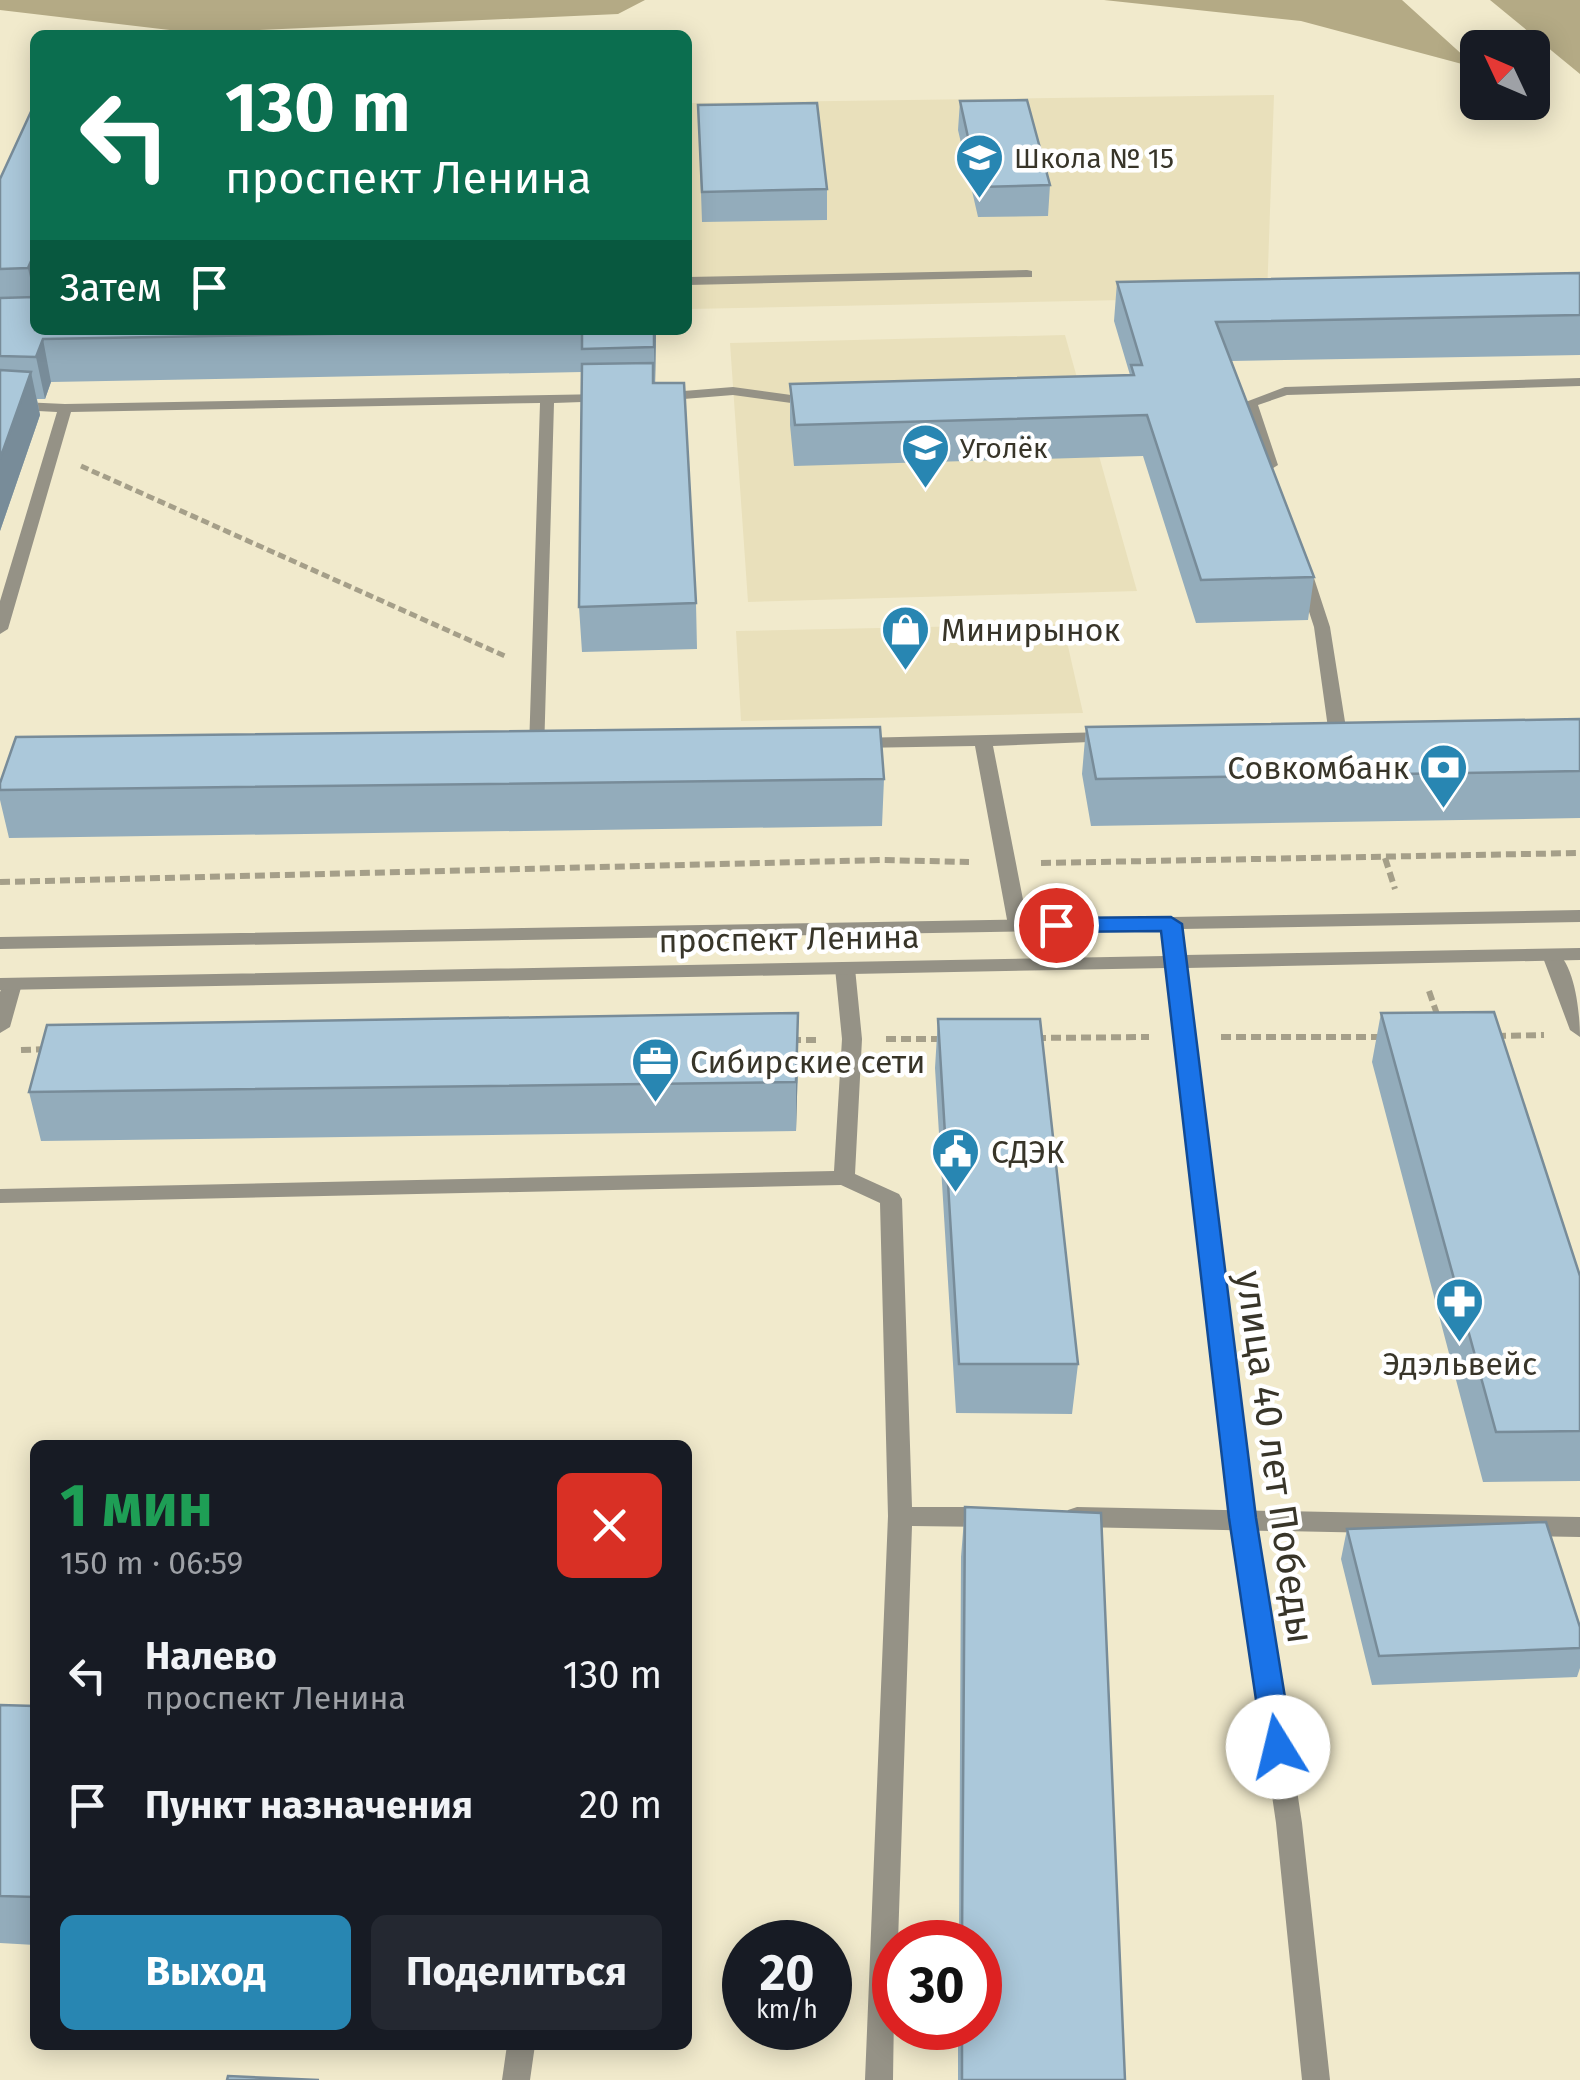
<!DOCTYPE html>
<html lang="ru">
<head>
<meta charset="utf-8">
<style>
	body { margin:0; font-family:"Fira Sans",sans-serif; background:#242831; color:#f1f3f6; height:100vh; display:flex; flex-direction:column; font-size:38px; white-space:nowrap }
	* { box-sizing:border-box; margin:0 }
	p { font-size:32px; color:#9ea1a6 }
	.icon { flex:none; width:55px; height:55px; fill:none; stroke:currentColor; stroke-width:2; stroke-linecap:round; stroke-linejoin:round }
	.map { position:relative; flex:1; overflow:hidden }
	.drawer { position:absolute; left:30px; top:1440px; width:662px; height:610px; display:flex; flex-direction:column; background:#171b24; border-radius:15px; box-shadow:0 5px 25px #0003 }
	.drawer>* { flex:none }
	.banner { position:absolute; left:30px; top:30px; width:662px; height:305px; border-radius:15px; box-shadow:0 5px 25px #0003; background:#0b6e4f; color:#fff; overflow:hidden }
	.needle { width:65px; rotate:314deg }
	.fabs { position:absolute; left:1460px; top:30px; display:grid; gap:20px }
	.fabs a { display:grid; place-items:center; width:90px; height:90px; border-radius:15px; background:#171b24; box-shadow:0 5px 25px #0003; font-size:50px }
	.speed { position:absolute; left:722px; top:1920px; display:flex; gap:20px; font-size:50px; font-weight:700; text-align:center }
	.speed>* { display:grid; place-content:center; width:130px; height:130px; border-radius:50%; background:#171b24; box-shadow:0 5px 25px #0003; line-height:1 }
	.speed small { font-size:25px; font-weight:400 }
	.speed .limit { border:15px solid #d22; background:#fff; color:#111 }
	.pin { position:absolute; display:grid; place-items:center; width:85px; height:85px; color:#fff; margin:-42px; border:5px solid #fff; border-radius:50%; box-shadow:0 2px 10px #0007 }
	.me { position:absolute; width:110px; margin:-55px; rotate:351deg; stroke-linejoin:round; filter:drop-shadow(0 0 8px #0008) }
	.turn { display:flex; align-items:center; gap:35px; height:210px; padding:0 30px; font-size:45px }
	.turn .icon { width:130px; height:130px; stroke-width:2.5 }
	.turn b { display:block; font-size:70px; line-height:85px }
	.then { display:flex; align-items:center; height:95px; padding:0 30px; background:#0003; gap:20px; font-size:38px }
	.round { display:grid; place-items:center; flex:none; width:105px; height:105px; border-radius:15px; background:#242831 }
	.overview { display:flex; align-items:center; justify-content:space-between; height:170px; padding:0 30px }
	h1 { font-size:60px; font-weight:700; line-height:75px; color:#1e9e55 }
	.action { display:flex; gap:20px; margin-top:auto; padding:20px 30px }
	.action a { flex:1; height:115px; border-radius:15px; background:#2886b2; color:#fff; font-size:40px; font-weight:700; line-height:115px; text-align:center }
	.action a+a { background:#242831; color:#f1f3f6 }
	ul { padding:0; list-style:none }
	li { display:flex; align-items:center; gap:30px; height:130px; padding:0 30px }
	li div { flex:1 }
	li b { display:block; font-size:38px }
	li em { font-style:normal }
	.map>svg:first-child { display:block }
	.built { fill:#e9e0bb }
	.forest { fill:#b4aa85 }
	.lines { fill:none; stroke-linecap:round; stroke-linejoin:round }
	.path-far1 { stroke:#a59f89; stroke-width:5; stroke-dasharray:8 4; stroke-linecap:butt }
	.path { stroke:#a59f89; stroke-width:6; stroke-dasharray:10 5; stroke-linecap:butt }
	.service { fill:#959286; fill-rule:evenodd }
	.minor { fill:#959286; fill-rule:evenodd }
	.wall { fill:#93acbb }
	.shaded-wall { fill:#788c99 }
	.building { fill:#abc8da; stroke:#788c99; stroke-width:2.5 }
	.route { fill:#1a73e8; stroke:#114b97; stroke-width:2.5 }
	.labels { text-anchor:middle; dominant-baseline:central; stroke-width:9; stroke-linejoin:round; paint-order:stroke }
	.far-poi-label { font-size:28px; fill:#383529; stroke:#fff; text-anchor:start }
	.poi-label { font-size:32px; fill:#383529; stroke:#fff; text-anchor:start }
	.street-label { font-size:32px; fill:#383529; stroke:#fff }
	.near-street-label { font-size:38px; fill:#383529; stroke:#fff }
</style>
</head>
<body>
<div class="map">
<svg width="1580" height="2080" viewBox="0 0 1580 2080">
	<rect width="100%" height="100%" fill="#f1eacc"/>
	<path class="built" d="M1274 95 1267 297 688 309V103Z
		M1065 335 1137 591 748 602 730 343Z
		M1063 624 1083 713 741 721 736 631Z"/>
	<path class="forest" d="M0 0H645L618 14 195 33 0 10Z
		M1104 0H1402L1477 68 1301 21Z
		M1490 0H1580V74Z"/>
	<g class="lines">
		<path class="path-far1" d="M81 466 507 657"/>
		<path class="path" d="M1385 858 1395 889
			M1041 863 1580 853
			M0 882 882 860 969 862
			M1429 991 1438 1017
			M1496 1036 1544 1035
			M1221 1037H1384
			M1036 1038 1149 1037
			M886 1039H944
			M791 1040H819
			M21 1050 49 1049"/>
		<path class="service" d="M1027 270 1032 271V277L688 285V277Z
			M1580 378V386L1287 395 1258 405 1278 465 1270 470 1262 465 1243 403 1285 387Z
			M733 387 813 398 820 402 813 406 733 395 659 401 652 397 659 393Z
			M605 394 610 395V401L554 403 544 753 538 754 529 749 540 403 71 412 8 629 0 634V601L57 412 0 409V401L65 404Z
			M1303 564 1311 569 1330 627 1346 728 1337 733 1328 728 1314 627 1295 569Z
			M1108 732 1117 737 1114 741 993 746 1028 925 1018 931 1008 925 975 746 857 748 848 743 857 738Z
			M1552 949C1575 959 1580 1014 1580 1037L1570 1030 1542 955Z
			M845 962 855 968 862 1039 855 1174 899 1194 902 1199 912 1507H988L997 1510 1000 1517 997 1524 988 1527 912 1526 898 1942H895L893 2080H865L888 1516 880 1203 841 1185 0 1203V1189L834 1171 842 1039 835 968Z
			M12 978 22 984 10 1027 0 1033V992L5 980Z
			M1077 1507 1580 1517V1537L1077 1527 1068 1524 1065 1517 1068 1510Z
			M507 2045H535L530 2080H502Z"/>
		<path class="minor" d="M1580 910V922L1181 929 1184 955 1580 948V960L1186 968 1255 1518 1302 1823 1330 2080H1302L1276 1823 1231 1518 1167 968 0 990V978L1165 956 1162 929 0 949V937Z"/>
	</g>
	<path class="wall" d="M960 101 1050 185 1048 216 978 217 958 130Z
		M35 103V330H656L655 383 696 603 697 649 582 652 579 607 582 372 51 382 45 399H37L40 415 0 531V179Z
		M698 105 827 189V220L702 222Z
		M1580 273V355L1231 361 1314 577 1308 620 1196 623 1143 456 794 466 790 425V384L1130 375 1114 321 1117 282Z
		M1580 719V818L1091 826 1082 774 1086 727Z
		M884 779 882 826 9 838 0 800V783Z
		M1381 1013 1580 1276V1481L1483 1482 1372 1062Z
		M938 1019 1078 1364 1072 1414 956 1413 935 1068Z
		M798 1062 796 1131 41 1141 29 1092Z
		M965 1507 1125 2080H958V2028H980V1942H959L961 1557Z
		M1347 1529 1580 1627V1668L1577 1677 1372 1685 1341 1559Z
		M0 1705 35 1706V1945L0 1943Z"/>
	<path class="shaded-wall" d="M35 252V301L28 268Z
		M654 330H656L655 390 654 347Z
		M43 339 51 382 45 399 36 357Z
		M31 372 40 415 0 531V459Z
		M798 1013V1062L796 1131V1082Z"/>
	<path class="building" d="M1027 100 1050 185 979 187 960 101Z
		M35 103V252L28 268 0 269V179Z
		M817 103 827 189 702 192 698 105Z
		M1580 273V315L1216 322 1314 577 1201 580 1147 415 795 425 790 384 1134 375 1131 365H1142L1117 282Z
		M35 297V330H547L43 339 36 357 0 356V298Z
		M582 330H654V347L582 349Z
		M653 363V383H684L696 603 579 607 582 364Z
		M0 370 31 372 0 459Z
		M1580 719V771L1096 779 1086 727Z
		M880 727 884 779 0 790V783L16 737Z
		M1494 1012 1580 1276V1431L1496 1432 1381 1013Z
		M798 1013 796 1082 29 1092 47 1025Z
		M938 1019H1040L1078 1364H959Z
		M965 1507 1101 1513 1125 2080H962V2028H980V1942H962Z
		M1546 1522 1580 1627V1648L1379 1656 1347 1529Z
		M0 1705 35 1706V1897L0 1896Z
		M228 2076 319 2080H227Z"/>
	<path class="route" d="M1171 917 1182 924 1256 1518 1293 1747 1288 1756 1278 1760 1267 1756 1263 1747 1229 1518 1161 931 1056 932 1045 925 1056 918Z"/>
	<defs>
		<symbol id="school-pin" viewBox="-11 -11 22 30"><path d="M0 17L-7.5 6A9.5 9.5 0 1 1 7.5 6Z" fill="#2886b2" stroke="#fff"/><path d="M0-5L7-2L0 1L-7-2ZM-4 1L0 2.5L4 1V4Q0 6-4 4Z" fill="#fff"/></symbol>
		<symbol id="shop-pin" viewBox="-11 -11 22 30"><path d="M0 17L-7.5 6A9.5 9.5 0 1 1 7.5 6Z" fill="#2886b2" stroke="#fff"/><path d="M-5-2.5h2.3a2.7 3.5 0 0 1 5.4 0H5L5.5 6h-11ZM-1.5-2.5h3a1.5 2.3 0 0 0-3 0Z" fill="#fff"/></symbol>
		<symbol id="bank-pin" viewBox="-11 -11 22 30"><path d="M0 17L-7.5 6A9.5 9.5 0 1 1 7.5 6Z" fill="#2886b2" stroke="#fff"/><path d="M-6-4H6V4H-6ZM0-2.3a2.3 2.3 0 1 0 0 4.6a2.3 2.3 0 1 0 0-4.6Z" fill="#fff"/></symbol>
		<symbol id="office-pin" viewBox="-11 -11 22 30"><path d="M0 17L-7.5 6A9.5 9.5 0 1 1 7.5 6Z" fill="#2886b2" stroke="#fff"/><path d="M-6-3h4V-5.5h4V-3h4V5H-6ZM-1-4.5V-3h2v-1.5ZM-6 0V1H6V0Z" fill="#fff"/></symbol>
		<symbol id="civic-pin" viewBox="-11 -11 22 30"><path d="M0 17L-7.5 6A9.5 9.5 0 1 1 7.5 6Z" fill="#2886b2" stroke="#fff"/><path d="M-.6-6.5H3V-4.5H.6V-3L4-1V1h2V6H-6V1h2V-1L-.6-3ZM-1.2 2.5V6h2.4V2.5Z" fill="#fff"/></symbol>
		<symbol id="pharmacy-pin" viewBox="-11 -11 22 30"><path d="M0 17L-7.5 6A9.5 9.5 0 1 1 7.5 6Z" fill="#2886b2" stroke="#fff"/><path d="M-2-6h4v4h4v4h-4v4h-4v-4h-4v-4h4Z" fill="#fff"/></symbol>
	</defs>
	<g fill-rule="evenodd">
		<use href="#school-pin" x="952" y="130" width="55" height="75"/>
		<use href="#school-pin" x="898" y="420" width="55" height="75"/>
		<use href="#shop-pin" x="878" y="602" width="55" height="75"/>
		<use href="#bank-pin" x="1416" y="740" width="55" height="75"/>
		<use href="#office-pin" x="628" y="1034" width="55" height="75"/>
		<use href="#civic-pin" x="928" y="1124" width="55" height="75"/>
		<use href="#pharmacy-pin" x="1432" y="1274" width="55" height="75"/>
	</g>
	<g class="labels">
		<g class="far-poi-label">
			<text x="1014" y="158">Школа № 15</text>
			<text x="960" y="448">Уголёк</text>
		</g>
		<g class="poi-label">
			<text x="941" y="630">Минирынок</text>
			<text x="1409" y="768" text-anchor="end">Совкомбанк</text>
			<text x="690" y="1062">Сибирские сети</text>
			<text x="991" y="1152">СДЭК</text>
			<text x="1460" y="1364" text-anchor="middle">Эдэльвейс</text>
		</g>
		<g class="street-label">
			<text transform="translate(789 939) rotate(-1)">проспект Ленина</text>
		</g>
		<g class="near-street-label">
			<text transform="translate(1275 1457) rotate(82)">улица 40 лет Победы</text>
		</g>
	</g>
</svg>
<div class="fabs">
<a><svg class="needle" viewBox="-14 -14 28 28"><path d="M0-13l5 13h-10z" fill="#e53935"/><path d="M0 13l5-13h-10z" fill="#9ea1a6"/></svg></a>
</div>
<div class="speed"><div>20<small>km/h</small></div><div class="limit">30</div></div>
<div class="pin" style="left:1056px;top:925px;background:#d93025"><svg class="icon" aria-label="arrive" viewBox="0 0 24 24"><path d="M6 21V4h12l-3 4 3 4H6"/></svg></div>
<svg class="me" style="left:1278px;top:1747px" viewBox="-20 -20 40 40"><circle r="19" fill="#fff"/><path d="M0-13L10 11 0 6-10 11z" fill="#1a73e8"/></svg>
<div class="banner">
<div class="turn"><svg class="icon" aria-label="left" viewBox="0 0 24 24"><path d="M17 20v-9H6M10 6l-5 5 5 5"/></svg><div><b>130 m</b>проспект Ленина</div></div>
<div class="then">Затем<svg class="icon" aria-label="arrive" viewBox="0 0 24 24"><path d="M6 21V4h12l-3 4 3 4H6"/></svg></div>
</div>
<section class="drawer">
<div class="overview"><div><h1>1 мин</h1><p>150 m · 06:59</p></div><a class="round" style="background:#d93025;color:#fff"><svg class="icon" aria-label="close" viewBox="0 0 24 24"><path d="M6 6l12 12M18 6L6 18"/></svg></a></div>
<ul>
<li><svg class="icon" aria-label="left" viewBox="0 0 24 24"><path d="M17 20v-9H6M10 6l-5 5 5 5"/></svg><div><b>Налево</b><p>проспект Ленина</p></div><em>130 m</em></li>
<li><svg class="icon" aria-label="arrive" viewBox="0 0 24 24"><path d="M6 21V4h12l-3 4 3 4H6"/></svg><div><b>Пункт назначения</b></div><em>20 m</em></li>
</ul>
<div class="action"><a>Выход</a><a>Поделиться</a></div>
</section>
</div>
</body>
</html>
